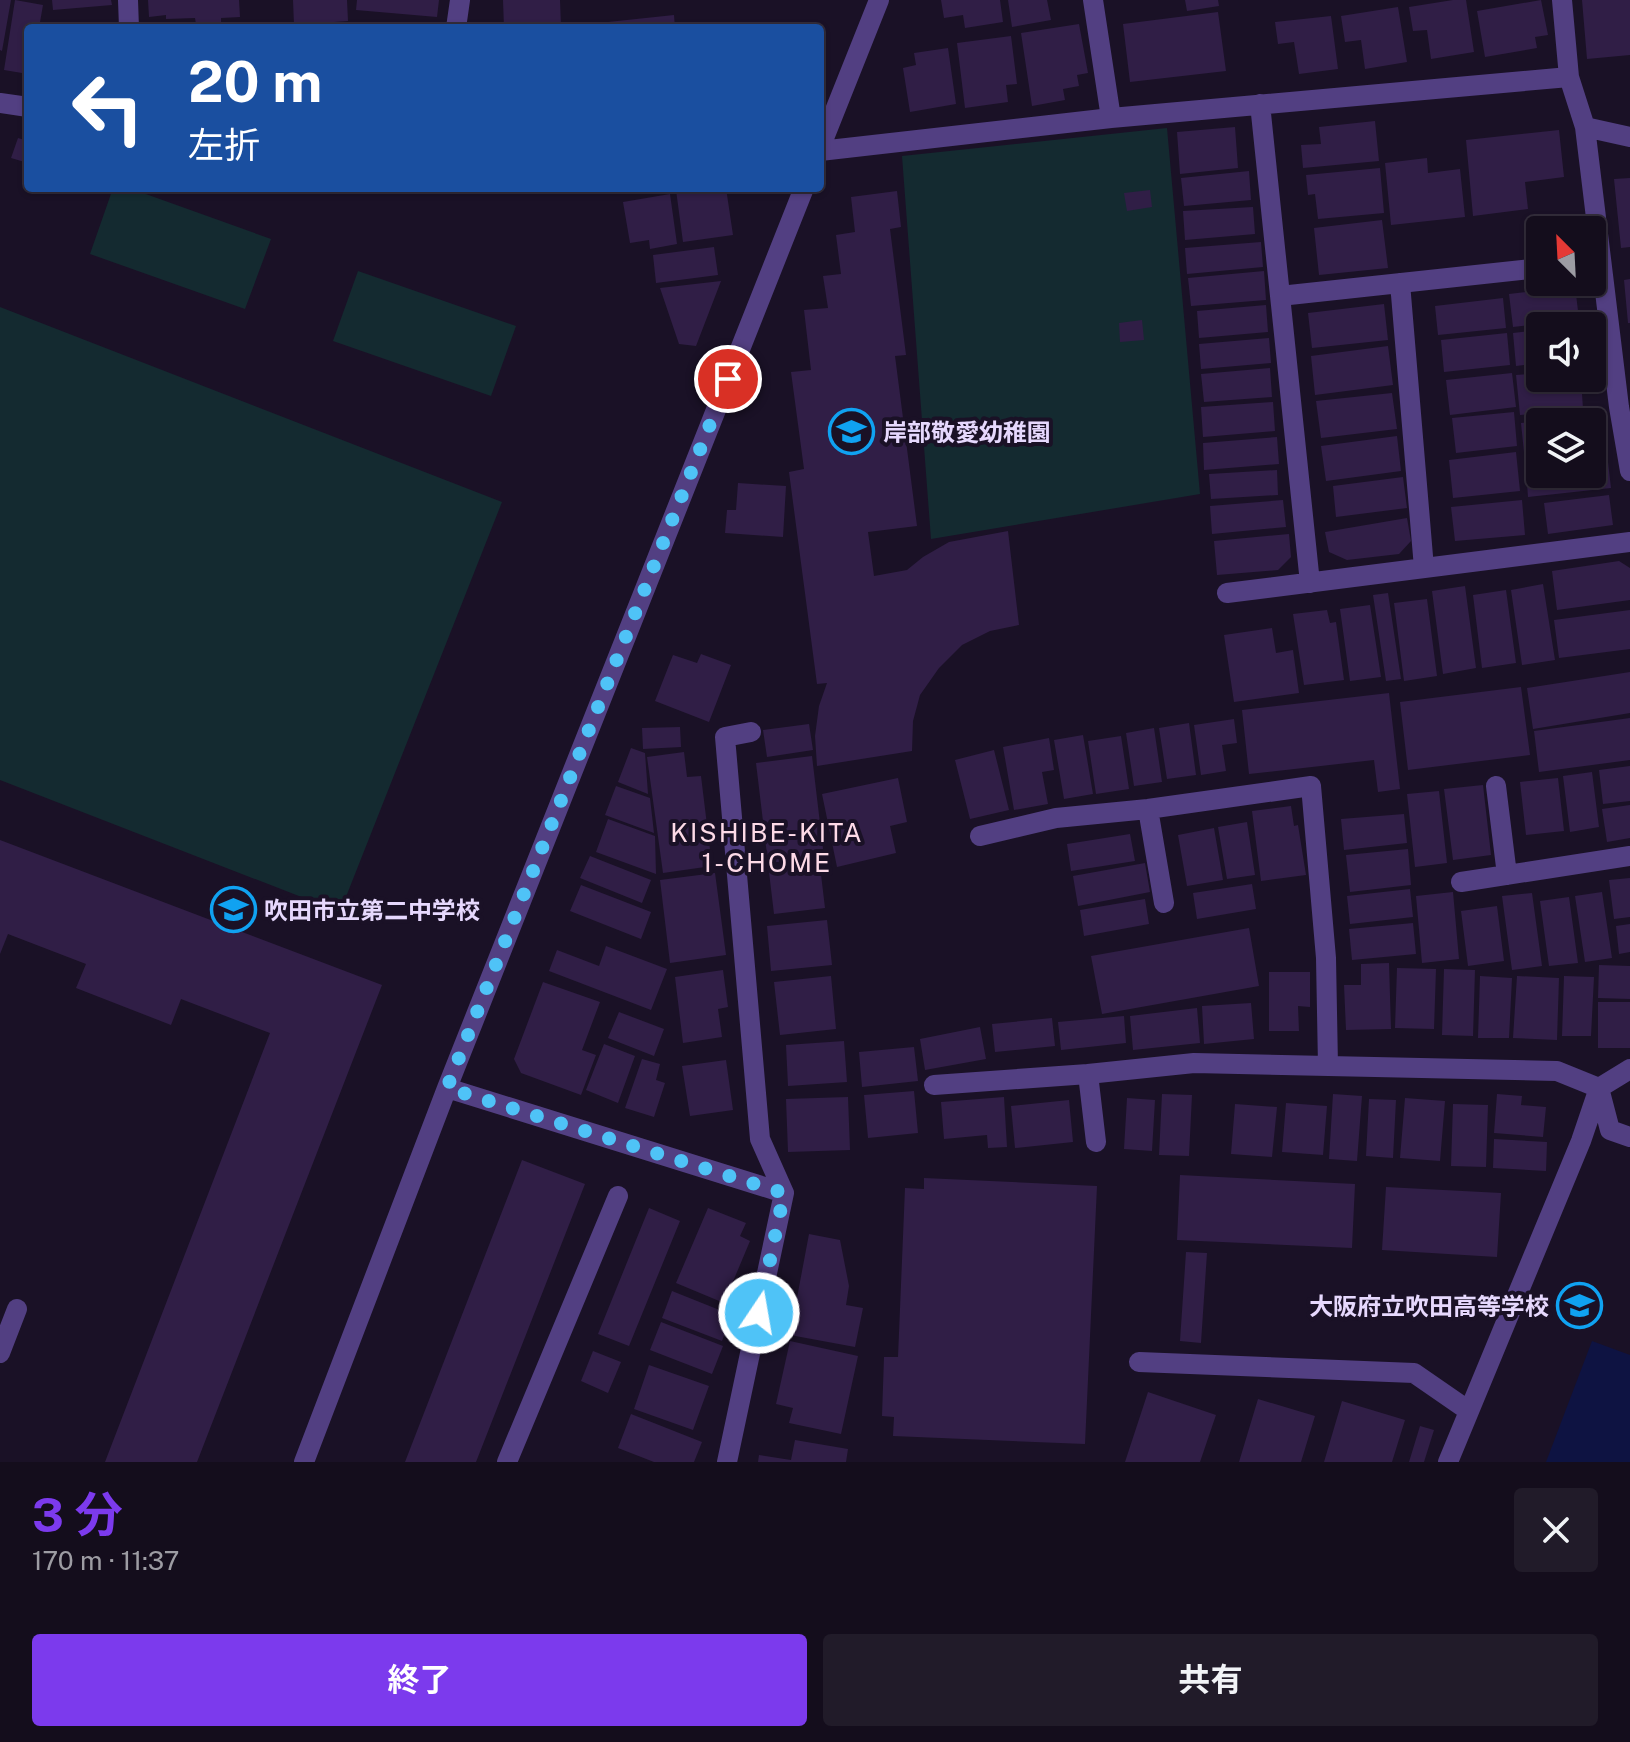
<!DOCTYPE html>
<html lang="ja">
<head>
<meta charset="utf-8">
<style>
	body { margin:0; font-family:"Public Sans","Noto Sans JP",sans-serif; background:#211b29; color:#f1f3f6; height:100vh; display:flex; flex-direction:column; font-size:30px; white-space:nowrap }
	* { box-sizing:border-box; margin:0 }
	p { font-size:26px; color:#9d9ca3 }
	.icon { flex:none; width:44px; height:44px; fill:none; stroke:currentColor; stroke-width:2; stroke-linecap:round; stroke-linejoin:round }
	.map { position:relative; height:1462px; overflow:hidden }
	.side { display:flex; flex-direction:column; background:#140d1c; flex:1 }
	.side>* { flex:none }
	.banner { position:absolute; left:24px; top:24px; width:800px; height:168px; border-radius:8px; box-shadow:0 2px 6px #0004,0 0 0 2px #332d3b; background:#1a4fa0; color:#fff; overflow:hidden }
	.needle { width:52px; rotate:336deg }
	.tools { position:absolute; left:1526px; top:216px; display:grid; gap:16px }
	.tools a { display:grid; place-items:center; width:80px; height:80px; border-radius:8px; background:#140d1c; box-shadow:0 2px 6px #0004,0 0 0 2px #332d3b; font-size:40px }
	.pin { position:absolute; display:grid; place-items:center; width:68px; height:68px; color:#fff; margin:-34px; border:4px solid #fff; border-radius:50%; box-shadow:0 2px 8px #0007 }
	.me { position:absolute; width:88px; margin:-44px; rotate:12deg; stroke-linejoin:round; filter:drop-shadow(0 0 6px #0008) }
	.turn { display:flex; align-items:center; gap:28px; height:168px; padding:0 32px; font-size:36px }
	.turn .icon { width:104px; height:104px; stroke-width:2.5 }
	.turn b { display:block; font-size:56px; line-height:68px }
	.round { display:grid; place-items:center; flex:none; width:84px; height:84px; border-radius:8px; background:#211b29 }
	.headline { display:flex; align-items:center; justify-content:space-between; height:136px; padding:0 32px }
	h1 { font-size:48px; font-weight:700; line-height:60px; color:#7c3aed }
	.cta { display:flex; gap:16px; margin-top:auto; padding:16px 32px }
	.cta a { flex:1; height:92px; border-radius:8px; background:#7c3aed; color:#fff; font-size:32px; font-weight:700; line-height:92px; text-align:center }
	.cta a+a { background:#211b29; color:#f1f3f6 }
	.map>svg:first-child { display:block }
	.green { fill:#142a30 }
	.water { fill:#0e1342 }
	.building { fill:#301e46 }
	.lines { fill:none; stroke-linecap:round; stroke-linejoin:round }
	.minor { stroke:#523f82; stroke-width:20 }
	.route { stroke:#4fc3f7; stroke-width:14; stroke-dasharray:0 25.2 }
	.labels { text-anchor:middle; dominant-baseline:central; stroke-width:8; stroke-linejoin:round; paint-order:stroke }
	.poi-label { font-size:24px; font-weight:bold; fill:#e6d8fd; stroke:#1a1126; text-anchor:start }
	.neighbourhood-label { font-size:26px; letter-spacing:2px; fill:#fddae7; stroke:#1a1126 }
</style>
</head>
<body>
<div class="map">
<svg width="1630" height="1462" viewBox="0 0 1630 1462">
	<rect width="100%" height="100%" fill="#1a1126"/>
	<path class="green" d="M1167 128 1200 494 931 539 902 156Z
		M113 188H129L271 239 245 309 90 254Z
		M358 271 516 326 491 396 333 341Z
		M0 307 502 502 340 912 0 780Z"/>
	<path class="water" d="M1592 1341 1630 1355V1462H1546Z"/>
	<path class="building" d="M0 0H11L2 51 0 50Z
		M15 0 43 5 39 28H28V74L4 70Z
		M52 0H111L112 5 53 10Z
		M148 0H239L240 17 221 18V23L196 24 195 18 166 19V15L149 17Z
		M293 0H347L348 21 294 25Z
		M357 0H439L437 17 356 10Z
		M503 0H560L561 26 504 28Z
		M941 0H1000L1003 22 965 28 963 15 944 18Z
		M1008 0H1047L1051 20 1012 27Z
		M1185 0H1218L1219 6 1187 11Z
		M1453 0H1466L1474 52 1431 59 1427 30 1413 31 1409 7Z
		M1541 0 1548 35 1535 37 1537 48 1485 57 1477 11Z
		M1582 0H1630V55L1587 59Z
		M1398 7 1407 62 1365 69 1361 40 1345 42 1341 16Z
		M1218 12 1226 71 1130 82 1123 24Z
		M674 15 675 28H609L608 22Z
		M1331 16 1338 69 1299 74 1294 42 1278 44 1275 22Z
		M1079 24 1088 73 1077 75 1079 86 1063 89 1065 100 1032 106 1021 33Z
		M1011 36 1017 84 1006 85 1008 102 965 108 957 43Z
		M948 48 956 104 910 112 903 68 916 65 914 53Z
		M1375 121 1379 161 1303 168 1301 145 1321 144 1319 127Z
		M1235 127 1238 168 1180 174 1177 132Z
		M1559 130 1564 177 1525 182 1528 209 1473 216 1466 140Z
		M18 138 28 141V163L11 158Z
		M1427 158 1428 173 1460 169 1465 217 1391 225 1385 163Z
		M1380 168 1384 213 1318 219 1315 194 1308 195 1306 175Z
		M1249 171 1251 200 1184 206 1181 178Z
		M1630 178V247L1621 248 1614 179Z
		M690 188H726L733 235 683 242 676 190Z
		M1150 190 1152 207 1127 211 1124 193Z
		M897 191 901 227 890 229 906 355 895 356 917 526 868 532 874 576 907 570 923 557 949 542 1008 531 1019 625 990 631 962 645 939 668 920 695 913 721 912 751 817 766 815 736 819 706 827 683 817 684 789 472 804 469 791 372 811 370 804 310 828 308 823 276 841 274 836 235 855 232 851 197Z
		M670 194 677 244 650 249 649 240 630 243 623 202Z
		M1253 207 1255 234 1185 240 1183 211Z
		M1382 220 1388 268 1319 275 1314 228Z
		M1261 242 1263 267 1187 274 1185 248Z
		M714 247 718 275 656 283 653 255Z
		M1264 271 1266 300 1191 306 1188 278Z
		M1630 279V323H1628L1624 280Z
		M721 281 696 346 679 344 660 288Z
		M1575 286 1579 319 1513 327 1509 294Z
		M1503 298 1506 328 1438 335 1435 306Z
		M1384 304 1388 340 1312 348 1308 313Z
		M1266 305 1268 332 1199 338 1197 311Z
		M1142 320 1144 340 1120 342 1119 323Z
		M1540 330V363L1516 366 1513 333Z
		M1507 333 1510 365 1444 372 1441 340Z
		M1269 338 1271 363 1201 369 1199 344Z
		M1388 346 1393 385 1315 395 1311 356Z
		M1270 368 1272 397 1204 402 1201 374Z
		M1512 373 1516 407 1450 415 1446 380Z
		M1540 373V378H1581L1583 409 1520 415 1516 375Z
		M1392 393 1397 429 1321 438 1316 401Z
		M1273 402 1275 431 1203 437 1201 407Z
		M1514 412 1517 446 1456 453 1452 418Z
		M1540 421V461L1525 462 1521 423Z
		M1397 436 1401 471 1326 481 1321 446Z
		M1277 437 1279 464 1204 470 1203 443Z
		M1516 452 1520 491 1453 498 1449 460Z
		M1608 462 1611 488 1528 497 1526 470 1540 469V474H1592V463Z
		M1277 470 1278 495 1211 499 1209 474Z
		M1403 477 1407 508 1336 517 1333 486Z
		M738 483 786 486 783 537 725 533 727 510H736Z
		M1609 495 1613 525 1548 534 1544 503Z
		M1283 500 1286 527 1212 534 1210 506Z
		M1522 500 1525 535 1455 541 1451 507Z
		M1407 518 1411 541 1399 554 1347 560 1329 552 1325 532Z
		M1289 534 1291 557 1278 570 1217 575 1214 541Z
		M1619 561 1630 568V600L1557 610 1552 571Z
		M1543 584 1555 660 1522 665 1511 590Z
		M1465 586 1476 668 1443 674 1432 591Z
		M1506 590 1516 663 1482 668 1473 595Z
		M1388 593 1401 679 1386 681 1373 595Z
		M1427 599 1437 676 1404 681 1394 603Z
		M1370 605 1381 677 1350 681 1340 609Z
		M1327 610 1330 623 1336 622 1344 680 1304 685 1293 614Z
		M1630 610V649L1559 658 1554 620Z
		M1272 628 1276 653 1293 650 1299 693 1234 702 1224 635Z
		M701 654 731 665 709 722 655 701 673 655 697 663Z
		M1630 672V713L1533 729 1527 688Z
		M1521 687 1530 755 1408 770 1400 702Z
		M1389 693 1400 789 1378 792 1374 760 1249 774 1242 710Z
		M1630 718V760L1539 772 1534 731Z
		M1234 719 1237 743 1222 745 1226 771 1201 775 1194 725Z
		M1189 723 1196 775 1167 779 1159 728Z
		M809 724 813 750 767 757 763 730Z
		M680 727 681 747 643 749 642 728Z
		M1154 728 1162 782 1134 786 1126 733Z
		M1083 735 1093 794 1064 799 1054 740Z
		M1121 736 1129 789 1096 794 1088 741Z
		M1049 738 1054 770 1042 772 1048 804 1014 810 1003 747Z
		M631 748 645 753 648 794 618 782Z
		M994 750 1009 810 970 819 955 760Z
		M684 752 687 777 701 776 712 866 663 873 647 757Z
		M812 756 824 857 768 863 756 763Z
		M1630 766V801L1603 804 1599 770Z
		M1592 772 1599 827 1570 832 1563 776Z
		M898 778 907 822 890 826 896 853 837 867 822 794Z
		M1558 778 1564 831 1526 835 1520 782Z
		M1483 785 1491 855 1453 860 1444 789Z
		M616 786 650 798 654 833 605 815Z
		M1439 791 1447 863 1415 867 1407 794Z
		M1630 805V838L1607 842 1602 809Z
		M1291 806 1294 826 1298 825 1306 875 1261 881 1252 811Z
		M1404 814 1407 843 1344 850 1341 819Z
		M608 819 655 836 656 874 596 852Z
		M1247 822 1255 875 1227 879 1218 827Z
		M1214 828 1223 880 1187 886 1178 835Z
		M1130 834 1135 861 1071 871 1067 844Z
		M0 840 382 985 197 1462H105L270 1033 181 999 171 1025 76 988 86 964 8 934 0 954Z
		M1408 849 1411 885 1350 892 1346 855Z
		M590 856 651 880 642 903 580 878Z
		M1145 863 1150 892 1078 906 1073 876Z
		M820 866 825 908 774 914 769 872Z
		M715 873 726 955 670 963 660 880Z
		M1630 878V917L1614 919 1609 880Z
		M1252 884 1256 909 1197 919 1193 893Z
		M581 885 651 912 641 939 570 911Z
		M1410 889 1413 917 1350 924 1347 896Z
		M1453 892 1459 959 1422 963 1416 896Z
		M1602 892 1612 958 1585 962 1575 896Z
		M1532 893 1542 966 1512 970 1502 896Z
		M1569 897 1578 963 1549 966 1540 901Z
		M1145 899 1149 924 1084 936 1080 910Z
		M1497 906 1504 961 1468 966 1461 911Z
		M827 920 832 965 771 971 767 926Z
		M1413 923 1416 954 1352 960 1349 929Z
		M1630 924V952L1619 954 1616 926Z
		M1249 928 1259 986 1102 1014 1091 956Z
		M606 946 667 969 651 1010 549 971 557 950 599 966Z
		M1389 963 1391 1029 1346 1030 1344 985H1361V964Z
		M1599 965 1630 966V999L1598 998Z
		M1397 968 1436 969 1434 1029 1395 1028Z
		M1444 969 1475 970 1473 1036 1442 1035Z
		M723 970 728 1007 718 1009 722 1037 683 1043 675 977Z
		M1269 972H1310V1007L1298 1006 1299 1031H1269Z
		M831 976 836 1029 780 1035 774 982Z
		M1480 976 1512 978 1509 1038H1478Z
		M1517 976 1559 978 1557 1040 1513 1038Z
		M1564 976 1594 977 1591 1036H1562Z
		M543 982 600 1002 582 1050 596 1055 581 1095 521 1073 514 1059Z
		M1598 1002H1630V1048H1598Z
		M1251 1003 1254 1039 1204 1044 1202 1006Z
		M1197 1008 1200 1043 1133 1050 1130 1016Z
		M619 1012 664 1029 654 1056 608 1038Z
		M1124 1016 1126 1043 1061 1050 1058 1022Z
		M1052 1018 1055 1046 995 1052 992 1024Z
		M980 1027 986 1059 925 1070 920 1039Z
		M844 1041 847 1082 788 1086 786 1045Z
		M604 1044 635 1056 618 1103 586 1090Z
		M914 1047 918 1081 862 1087 859 1052Z
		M642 1059 660 1064 656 1080 665 1083 654 1117 625 1108Z
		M726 1060 733 1110 690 1116 682 1066Z
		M914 1091 918 1133 868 1138 864 1095Z
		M1162 1094 1192 1095 1189 1156 1159 1155Z
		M1333 1094 1362 1096 1357 1161 1329 1159Z
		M1497 1094 1522 1096 1521 1105 1546 1107 1543 1137 1494 1133Z
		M848 1097 850 1150 788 1152 786 1099Z
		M1004 1097 1007 1147 988 1148 987 1135 944 1139 941 1102Z
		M1127 1098 1155 1100 1152 1151 1124 1149Z
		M1405 1098 1445 1101 1440 1161 1400 1158Z
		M1369 1099 1396 1100 1393 1158 1366 1156Z
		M1069 1100 1073 1142 1015 1148 1011 1106Z
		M1286 1103 1327 1106 1323 1155 1282 1152Z
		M1235 1104 1277 1107 1272 1157 1231 1154Z
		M1453 1104 1488 1105 1486 1167 1451 1166Z
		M1494 1139 1547 1142 1546 1171 1493 1168Z
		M522 1160 585 1184 476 1462H405Z
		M1180 1175 1355 1184 1352 1248 1177 1240Z
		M924 1178 1097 1186 1085 1444 893 1436 894 1417 882 1416 884 1357H898L905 1188 924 1189Z
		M1386 1187 1501 1193 1497 1257 1382 1250Z
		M649 1208 680 1221 629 1346 598 1334Z
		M708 1208 746 1223 740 1236 750 1241 724 1303 676 1283Z
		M809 1234 840 1240 849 1286 846 1305 863 1308 855 1347 790 1335Z
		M1186 1252 1207 1253 1201 1343 1180 1341Z
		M672 1291 732 1315 722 1341 662 1318Z
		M661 1322 723 1346 712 1374 650 1350Z
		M790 1341 858 1356 841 1434 789 1423 793 1408 776 1404Z
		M593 1351 621 1362 608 1393 581 1381Z
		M649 1365 709 1386 693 1430 634 1409Z
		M1148 1392 1216 1415 1200 1462H1125Z
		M1258 1399 1315 1416 1301 1462H1239Z
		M1342 1401 1405 1420 1392 1462H1324Z
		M631 1414 702 1442 694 1462H654L618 1448Z
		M1420 1426 1434 1430 1424 1462H1409Z
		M795 1440 848 1449 846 1462H758L759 1455 791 1460Z"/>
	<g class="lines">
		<path class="minor" d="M128 0 129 28
			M1093 0 1111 118
			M1562 0 1569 77 1585 127 1619 407 1630 471
			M456 28 460 0
			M0 103 28 107
			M1260 104 1310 583
			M1585 127 1630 137
			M820 148 879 0
			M820 151 1111 118 1569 77
			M1400 283 1424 568
			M1280 296 1540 268
			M1227 593 1630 542
			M1496 786 1507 875
			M1148 809 1164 903
			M980 836 1056 818 1148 809 1311 786 1326 958 1328 1066
			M1461 882 1630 856
			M1088 1074 1096 1142
			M934 1085 1088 1074 1194 1063 1557 1071 1599 1088 1610 1130 1630 1137
			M447 1088 784 1193
			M0 1353 17 1309
			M1139 1362 1414 1373 1469 1411
			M304 1462 447 1088 804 188
			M507 1462 618 1196
			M727 1462 784 1193 760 1139 725 737 751 732
			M1448 1462 1581 1141 1599 1088 1630 1069"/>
	</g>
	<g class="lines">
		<path class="route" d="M728 379 447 1088 784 1193 759 1313"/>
	</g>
	<defs>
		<symbol id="school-ring" viewBox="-11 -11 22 22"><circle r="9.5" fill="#1a1126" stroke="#10a2f1" stroke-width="1.5"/><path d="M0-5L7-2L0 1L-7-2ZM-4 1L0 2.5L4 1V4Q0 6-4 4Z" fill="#10a2f1"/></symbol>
	</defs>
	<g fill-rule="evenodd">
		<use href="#school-ring" x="826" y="406" width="51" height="51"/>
		<use href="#school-ring" x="208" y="884" width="51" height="51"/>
		<use href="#school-ring" x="1554" y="1280" width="51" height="51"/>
	</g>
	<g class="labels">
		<g class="poi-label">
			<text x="883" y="432">岸部敬愛幼稚園</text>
			<text x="264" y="910">吹田市立第二中学校</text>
			<text x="1549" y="1306" text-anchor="end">大阪府立吹田高等学校</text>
		</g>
		<g class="neighbourhood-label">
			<text x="767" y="832">KISHIBE-KITA<tspan x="767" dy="30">1-CHOME</tspan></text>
		</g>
	</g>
</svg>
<div class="tools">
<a><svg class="needle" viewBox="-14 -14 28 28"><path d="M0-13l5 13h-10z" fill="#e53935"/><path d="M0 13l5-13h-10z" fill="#9d9ca3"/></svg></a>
<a><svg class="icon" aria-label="sound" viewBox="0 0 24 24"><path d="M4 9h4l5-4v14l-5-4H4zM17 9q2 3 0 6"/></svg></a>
<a><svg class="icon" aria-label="layers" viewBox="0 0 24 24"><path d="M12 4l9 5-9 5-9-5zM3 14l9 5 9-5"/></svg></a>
</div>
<div class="pin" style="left:728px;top:379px;background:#d93025"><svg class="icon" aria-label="arrive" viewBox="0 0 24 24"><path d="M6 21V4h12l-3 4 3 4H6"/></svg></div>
<svg class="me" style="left:759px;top:1313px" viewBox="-20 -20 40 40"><circle r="17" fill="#4fc3f7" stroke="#fff" stroke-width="3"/><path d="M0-11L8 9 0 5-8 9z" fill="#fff"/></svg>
<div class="banner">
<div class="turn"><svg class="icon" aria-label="left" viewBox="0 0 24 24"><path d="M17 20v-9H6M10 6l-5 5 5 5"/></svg><div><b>20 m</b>左折</div></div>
</div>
</div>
<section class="side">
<div class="headline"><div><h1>3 分</h1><p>170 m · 11:37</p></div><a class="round"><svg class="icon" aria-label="close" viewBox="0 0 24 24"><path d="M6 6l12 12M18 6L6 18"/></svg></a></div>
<div class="cta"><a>終了</a><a>共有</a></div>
</section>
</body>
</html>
